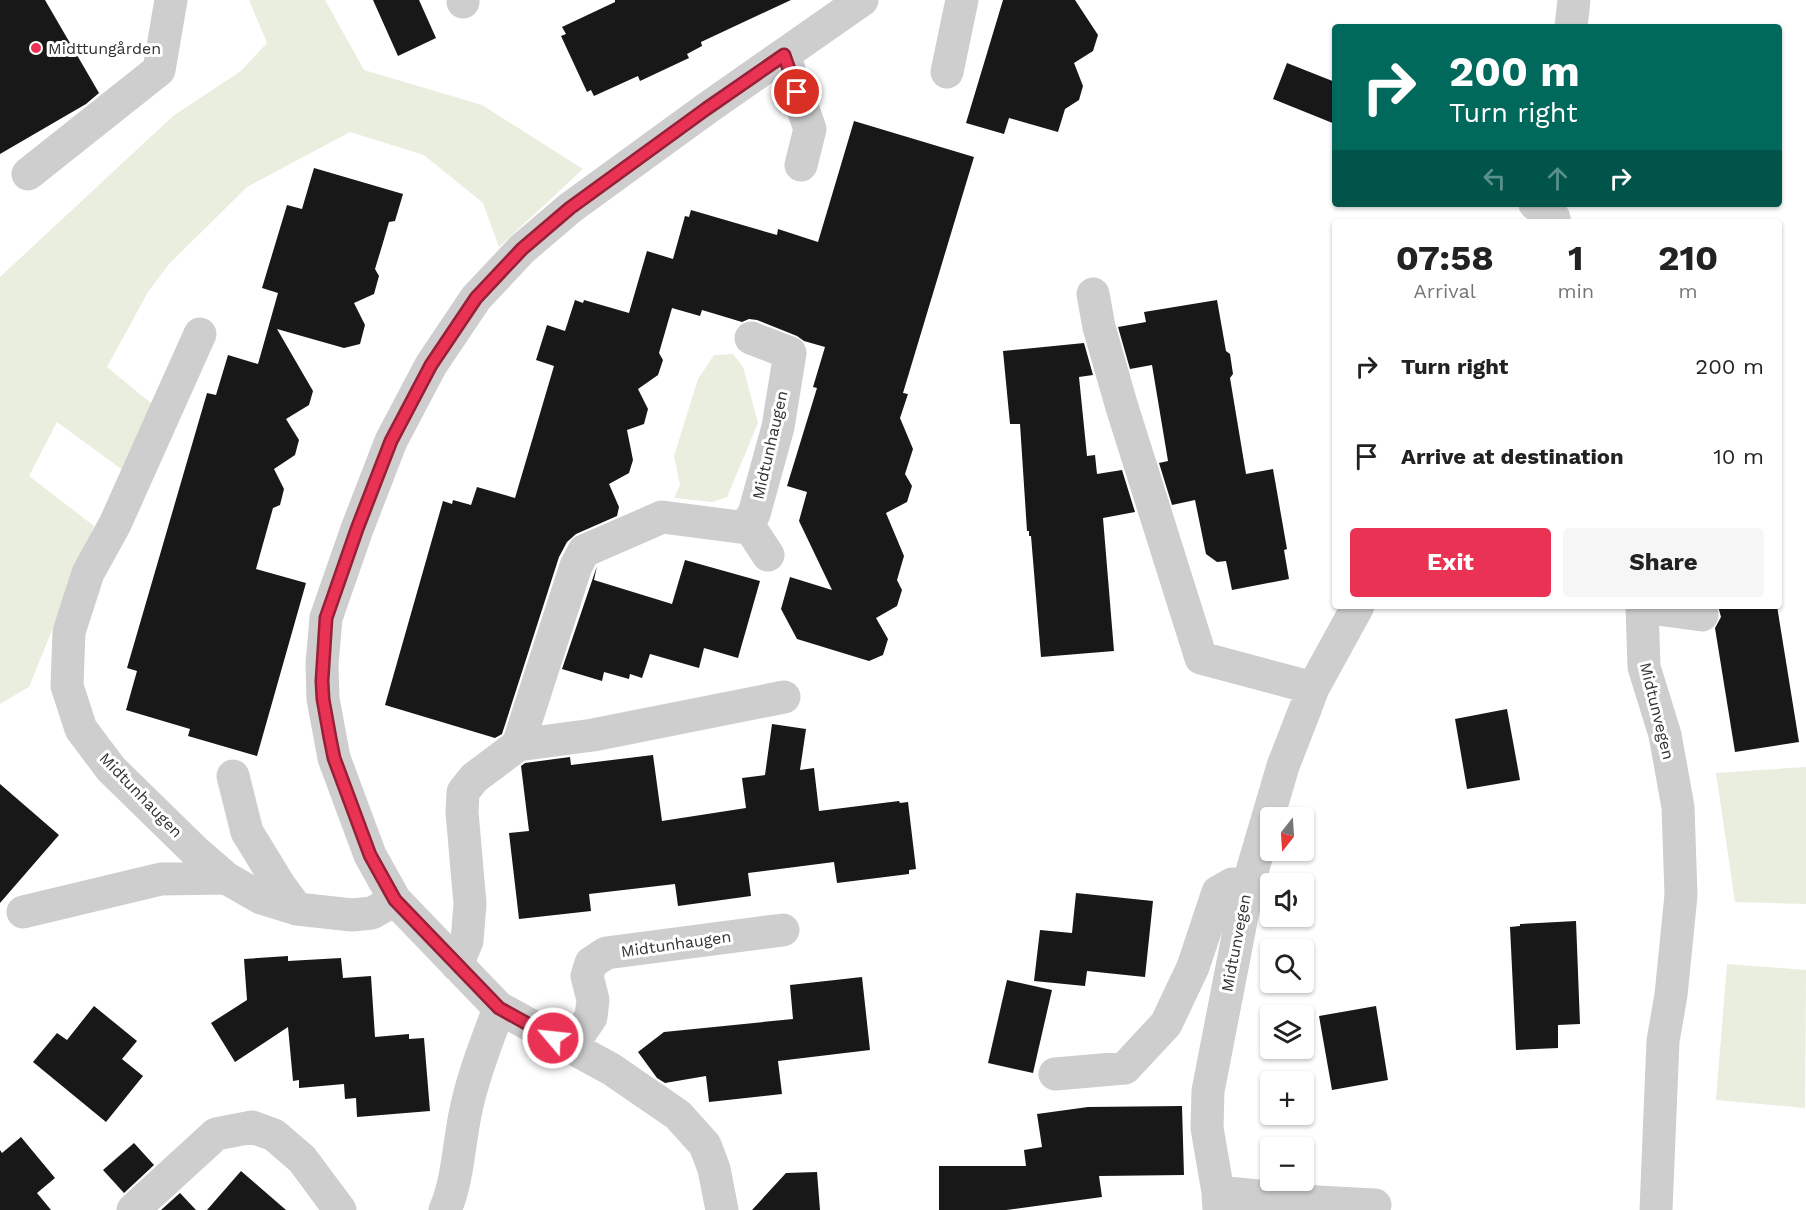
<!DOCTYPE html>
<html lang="en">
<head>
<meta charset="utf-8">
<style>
	body { margin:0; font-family:"Work Sans",sans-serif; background:#f6f6f6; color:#222; height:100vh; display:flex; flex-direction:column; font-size:22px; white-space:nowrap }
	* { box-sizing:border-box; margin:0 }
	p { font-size:20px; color:#767676 }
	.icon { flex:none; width:33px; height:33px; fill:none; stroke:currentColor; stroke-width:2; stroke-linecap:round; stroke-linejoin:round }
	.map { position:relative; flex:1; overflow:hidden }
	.details { position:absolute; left:1332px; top:219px; width:450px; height:390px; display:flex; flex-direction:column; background:#fff; border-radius:6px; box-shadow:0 2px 4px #0004 }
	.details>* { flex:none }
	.hud { position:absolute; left:1332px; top:24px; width:450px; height:183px; border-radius:6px; box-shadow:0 2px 4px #0004; background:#00695c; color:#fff; overflow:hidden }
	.needle { width:39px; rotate:197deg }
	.buttons { position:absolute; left:1260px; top:807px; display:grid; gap:12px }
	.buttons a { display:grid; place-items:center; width:54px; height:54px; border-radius:6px; background:#fff; box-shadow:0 2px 4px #0004; font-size:30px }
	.pin { position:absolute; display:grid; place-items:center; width:51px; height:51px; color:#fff; margin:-26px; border:3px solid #fff; border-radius:50%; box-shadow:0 2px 6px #0007 }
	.me { position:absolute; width:66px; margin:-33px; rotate:298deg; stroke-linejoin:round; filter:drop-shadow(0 0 4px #0008) }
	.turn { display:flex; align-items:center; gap:21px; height:126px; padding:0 18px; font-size:27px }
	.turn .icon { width:78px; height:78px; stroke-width:2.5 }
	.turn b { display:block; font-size:42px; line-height:51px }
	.lanes { display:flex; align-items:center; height:57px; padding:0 18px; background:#0003; justify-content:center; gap:30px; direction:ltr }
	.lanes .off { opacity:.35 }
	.eta { display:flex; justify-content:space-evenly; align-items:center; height:102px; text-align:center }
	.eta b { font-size:36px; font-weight:700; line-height:42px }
	.primary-button { display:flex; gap:12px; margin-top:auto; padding:12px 18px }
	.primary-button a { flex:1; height:69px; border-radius:6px; background:#e93254; color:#fff; font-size:24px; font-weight:700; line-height:69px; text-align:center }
	.primary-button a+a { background:#f6f6f6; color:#222 }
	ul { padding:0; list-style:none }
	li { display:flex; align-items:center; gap:18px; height:90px; padding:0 18px }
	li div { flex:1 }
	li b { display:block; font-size:22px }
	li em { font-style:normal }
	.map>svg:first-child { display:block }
	.green { fill:#e9eedf }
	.building { fill:#181818 }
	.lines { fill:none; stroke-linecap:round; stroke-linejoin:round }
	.minor { stroke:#cecece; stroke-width:33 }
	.route-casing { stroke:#972037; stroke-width:15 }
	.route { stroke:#e93254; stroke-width:10 }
	.poi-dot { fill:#e93254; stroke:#fff; stroke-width:2 }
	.labels { text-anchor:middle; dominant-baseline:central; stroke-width:6; stroke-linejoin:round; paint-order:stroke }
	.poi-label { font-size:16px; fill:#313131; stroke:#fff; text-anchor:start }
	.street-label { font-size:16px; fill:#313131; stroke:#fff }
</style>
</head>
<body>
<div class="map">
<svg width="1806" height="1210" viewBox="0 0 1806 1210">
	<rect width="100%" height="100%" fill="#fff"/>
	<path class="green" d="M249 0H325L364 70 482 105 583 169 499 247 483 203 424 155 350 132 247 187 169 264 148 292 107 367 157 408 124 471 57 422 29 476 94 526 29 687 0 704V277L173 116 241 71 267 43Z
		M733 354 743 367 758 423 727 497 712 502 674 498 680 485 674 456 698 379 714 355Z
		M1806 767V904L1735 902 1716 773Z
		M1727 964 1806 970 1805 1108 1716 1100Z"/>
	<path class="building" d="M0 0H45L99 93 86 104 0 154Z
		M373 0H419L436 38 398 56Z
		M615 0H791L701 42 702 46 687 54 689 58 640 81 638 76 594 96 591 90 587 92 561 36 566 34 562 27 615 2Z
		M1003 0H1075L1098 35 1093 51 1074 63 1083 86 1079 100 1065 109 1058 132 1009 118 1004 134 966 123Z
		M1287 63 1335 82V124L1273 99Z
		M854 121 974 157 903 393 908 394 900 418 913 449 905 474 912 486 907 502 886 513 904 556 897 580 902 590 897 606 876 618 888 639 883 655 869 661 797 639 781 609 790 577 832 590 799 521 807 492 787 486 817 388 813 387 825 347 804 341 797 336 757 320 749 319 742 322 702 310 700 316 672 308 659 353 663 360 658 375 638 389 648 409 644 424 627 430 633 460 629 473 609 484 619 507 617 516 576 534 567 542 559 557 502 734 495 738 385 705 443 501 452 504 453 500 471 505 477 487 515 498 554 366 536 360 547 325 565 331 575 300 583 303 584 300 629 313 647 251 673 259 685 216 689 217 691 210 777 235 778 229 818 242Z
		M314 168 403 194 395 221 389 222 382 246 375 269 379 276 374 294 354 303 365 325 360 344 344 348 277 329 313 391 309 405 286 419 299 440 295 455 274 469 284 489 280 505 273 508 256 569 306 583 257 756 188 736 190 729 126 710 137 671 127 668 207 393 216 395 228 355 258 364 278 293 262 288 287 205 302 209Z
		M1217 300 1226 351 1230 354 1233 374 1230 378 1246 474 1273 469 1287 549 1284 550 1289 579 1232 590 1226 561 1217 562 1206 554 1195 500 1172 505 1159 463 1168 461 1152 365 1130 369 1118 327 1146 322 1144 312Z
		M1084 343 1093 375 1079 377 1087 456 1095 455 1097 474 1122 470 1135 512 1103 518 1114 651 1041 657 1031 536H1029V531H1027L1020 424H1010L1003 351Z
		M685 560 760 581 738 658 704 648 699 668 650 654 642 678 630 674 629 679 604 672 602 681 562 669 597 566 594 580 672 604Z
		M1718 606H1777L1799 742 1735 752 1715 628 1721 617Z
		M1507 709 1520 780 1467 789 1455 719Z
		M772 724 806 729 800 770 814 768 819 811 899 801 900 803 908 802 916 869 909 870V874L837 883 834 862 748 873 751 896 678 906 675 884 589 894 591 911 519 919 509 833 529 831 521 766 525 763 570 757 571 765 653 755 662 821 746 808 742 778 765 775Z
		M0 784 59 835 0 903Z
		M1076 893 1153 901 1145 977 1087 971 1085 986 1034 981 1040 930 1072 933Z
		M1576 921 1580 1024 1558 1025V1048L1516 1050 1510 927 1520 926V924Z
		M288 956V961L341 958 343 978 371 976 375 1037 409 1034V1039L424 1038 430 1111 357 1117 356 1098 345 1099 344 1084 299 1088V1080L293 1081 288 1027 235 1062 211 1023 247 1000 244 959Z
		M862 977 870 1050 778 1061 782 1094 709 1102 706 1076 665 1083 657 1078 638 1052 664 1032 793 1019 790 985Z
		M1007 980 1052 990 1033 1073 988 1063Z
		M94 1006 137 1041 122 1059 143 1076 106 1122 33 1062 57 1033 67 1040Z
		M1376 1006 1388 1080 1332 1090 1319 1016Z
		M1182 1106 1184 1175 1099 1176 1102 1197 1006 1210H939V1166H1026L1024 1150 1042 1147 1037 1114 1088 1107Z
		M21 1137 55 1178 37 1193 51 1210H0V1150L2 1153Z
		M134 1143 154 1165 124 1193 103 1170Z
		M241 1171 286 1210H207Z
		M817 1172 820 1210H752L786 1173Z
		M180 1193 196 1210H161Z"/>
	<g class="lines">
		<path class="minor" d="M463 2V0
			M1571 27 1574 0
			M784 55 810 129 801 165
			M947 72 962 0
			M28 174 159 70 171 0
			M1535 204 1554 218
			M1093 294 1099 327 1121 404 1201 658 1313 688
			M200 334 115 524 88 573 69 632 67 686 81 729 111 769 196 852 226 878 261 898 297 909 352 915 372 913 395 900
			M747 523 768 555
			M1642 606 1644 667 1665 735 1678 807 1681 895 1671 995 1663 1041 1656 1210
			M1642 607 1702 615
			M518 745 576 566 584 551 662 517 739 527 747 523 754 514 778 427 790 353 751 338
			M233 776 247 832 280 886 297 909
			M23 912 161 879 226 878
			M457 965 467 941 470 904 462 812 463 792 474 778 518 745 593 735 784 697
			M571 1047 591 1017 593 1000 587 976 591 963 606 953 783 930
			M1055 1074 1125 1068 1166 1024 1193 967 1218 892 1232 884 1248 885
			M1218 1192 1317 1202 1375 1205
			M133 1210 216 1134 252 1127 274 1135 302 1159 340 1210
			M445 1210C458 1181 459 1141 466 1110 473 1075 487 1042 499 1008
			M722 1210 714 1169 705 1145 678 1115 611 1069 499 1008 395 900 370 855 334 758 323 699 322 664 326 618 357 529 391 441 431 365 476 298 522 249 570 208 706 109 862 0
			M1219 1210 1218 1192 1207 1128 1208 1091 1248 885 1283 766 1304 712 1313 688 1358 606"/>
	</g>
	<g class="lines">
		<defs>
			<path id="route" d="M553 1038 499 1008 395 900 370 855 334 758 330 738 323 699 322 681 326 618 357 529 391 441 431 365 476 298 522 249 570 208 706 109 784 55 797 92"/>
		</defs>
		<use href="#route" class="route-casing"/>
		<use href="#route" class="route"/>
	</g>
	<circle class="poi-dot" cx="36" cy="48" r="6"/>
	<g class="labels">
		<g class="poi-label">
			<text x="48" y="48">Midttungården</text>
		</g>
		<g class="street-label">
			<text transform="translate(770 445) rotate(-77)">Midtunhaugen</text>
			<text transform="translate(1657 711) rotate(76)">Midtunvegen</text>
			<text transform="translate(141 795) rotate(46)">Midtunhaugen</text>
			<text transform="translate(1236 943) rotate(-79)">Midtunvegen</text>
			<text transform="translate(676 944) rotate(-8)">Midtunhaugen</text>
		</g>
	</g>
</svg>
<div class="buttons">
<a><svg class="needle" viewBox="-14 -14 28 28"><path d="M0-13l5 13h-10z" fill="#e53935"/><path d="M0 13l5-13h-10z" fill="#767676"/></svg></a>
<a><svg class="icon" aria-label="sound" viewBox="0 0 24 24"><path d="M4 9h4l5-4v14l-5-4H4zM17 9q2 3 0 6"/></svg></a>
<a><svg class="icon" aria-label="search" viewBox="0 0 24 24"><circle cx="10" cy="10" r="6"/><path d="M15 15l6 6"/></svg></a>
<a><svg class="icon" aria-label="layers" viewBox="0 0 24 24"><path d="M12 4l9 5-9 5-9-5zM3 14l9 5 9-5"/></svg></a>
<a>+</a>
<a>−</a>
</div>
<div class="pin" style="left:797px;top:92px;background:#d93025"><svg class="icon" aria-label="arrive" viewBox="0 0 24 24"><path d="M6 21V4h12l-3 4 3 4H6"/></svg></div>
<svg class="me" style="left:553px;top:1038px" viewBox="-20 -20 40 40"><circle r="17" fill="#e93254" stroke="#fff" stroke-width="3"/><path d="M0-11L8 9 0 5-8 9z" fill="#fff"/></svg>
<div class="hud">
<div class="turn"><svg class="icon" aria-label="right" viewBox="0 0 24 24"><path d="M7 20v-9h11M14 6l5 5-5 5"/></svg><div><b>200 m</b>Turn right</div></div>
<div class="lanes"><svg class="icon off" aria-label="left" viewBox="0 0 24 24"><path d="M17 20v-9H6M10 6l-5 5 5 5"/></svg><svg class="icon off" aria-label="ahead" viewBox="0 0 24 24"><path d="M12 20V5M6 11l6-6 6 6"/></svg><svg class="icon" aria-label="right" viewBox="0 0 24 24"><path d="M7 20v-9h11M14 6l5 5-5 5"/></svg></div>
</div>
<section class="details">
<div class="eta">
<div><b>07:58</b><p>Arrival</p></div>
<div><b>1</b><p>min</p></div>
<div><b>210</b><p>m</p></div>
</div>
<ul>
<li><svg class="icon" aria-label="right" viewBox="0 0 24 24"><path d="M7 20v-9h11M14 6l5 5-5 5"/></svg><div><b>Turn right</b></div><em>200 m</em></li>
<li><svg class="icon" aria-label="arrive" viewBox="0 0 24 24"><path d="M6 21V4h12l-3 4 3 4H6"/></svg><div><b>Arrive at destination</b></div><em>10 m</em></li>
</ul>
<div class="primary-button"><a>Exit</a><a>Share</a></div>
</section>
</div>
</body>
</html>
